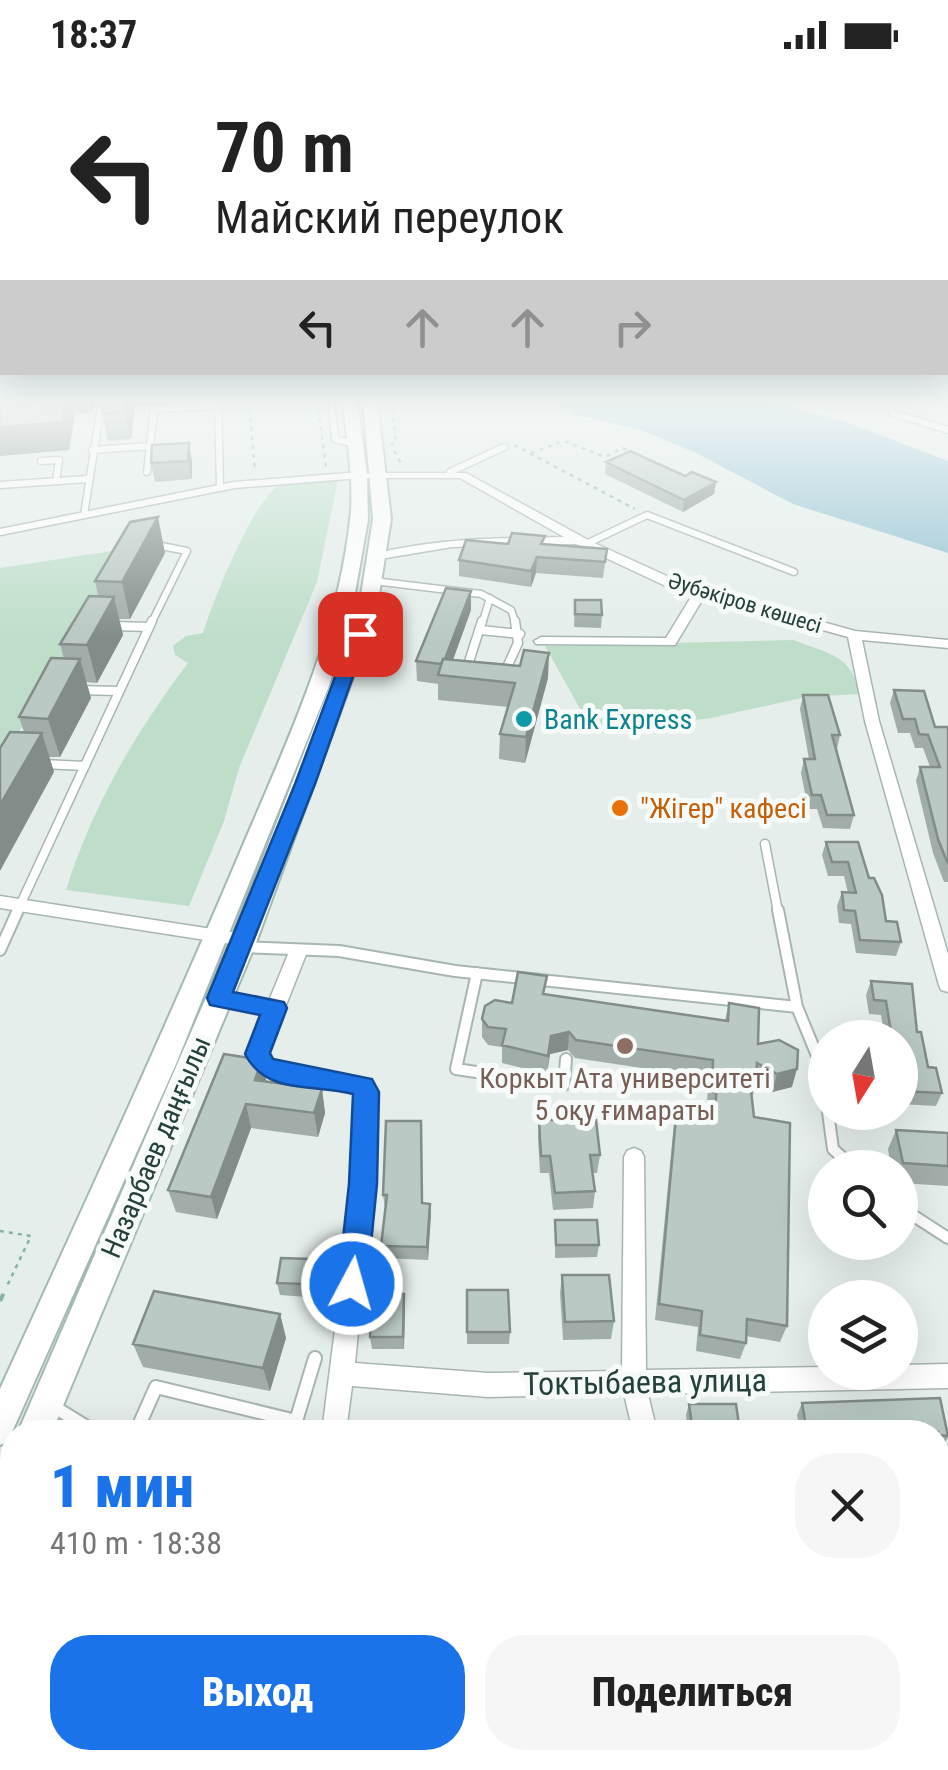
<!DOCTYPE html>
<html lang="ru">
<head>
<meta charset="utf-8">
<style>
	body { margin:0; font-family:"Roboto Condensed",sans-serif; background:#f6f6f6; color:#222; height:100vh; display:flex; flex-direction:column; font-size:38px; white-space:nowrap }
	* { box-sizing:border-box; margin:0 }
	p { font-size:32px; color:#767676 }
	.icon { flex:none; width:55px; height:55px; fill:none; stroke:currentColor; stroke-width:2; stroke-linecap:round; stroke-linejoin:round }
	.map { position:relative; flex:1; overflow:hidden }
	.sheet { position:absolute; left:0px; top:1350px; width:950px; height:350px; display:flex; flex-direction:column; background:#fff; border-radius:40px 40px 0 0; box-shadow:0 10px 40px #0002 }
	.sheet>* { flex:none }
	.hud { position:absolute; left:0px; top:0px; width:950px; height:305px; box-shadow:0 10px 40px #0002; background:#fff; color:#222; overflow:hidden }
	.needle { width:65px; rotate:191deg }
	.fabs { position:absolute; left:808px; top:950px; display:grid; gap:20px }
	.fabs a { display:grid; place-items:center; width:110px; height:110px; border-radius:50%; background:#fff; box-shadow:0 10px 40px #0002; font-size:50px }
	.pin { position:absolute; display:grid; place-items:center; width:85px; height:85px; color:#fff; margin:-42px; border-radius:20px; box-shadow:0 5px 15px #0006 }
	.me { position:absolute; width:110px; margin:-55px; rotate:6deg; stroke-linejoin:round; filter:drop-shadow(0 0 8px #0008) }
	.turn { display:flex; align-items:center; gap:35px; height:210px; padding:0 50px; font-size:45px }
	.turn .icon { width:130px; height:130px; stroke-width:2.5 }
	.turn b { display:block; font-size:70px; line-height:85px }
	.lanes { display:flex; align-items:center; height:95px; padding:0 50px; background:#0003; justify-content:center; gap:50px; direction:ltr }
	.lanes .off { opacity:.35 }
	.round { display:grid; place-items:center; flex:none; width:105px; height:105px; border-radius:40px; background:#f6f6f6 }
	.head { display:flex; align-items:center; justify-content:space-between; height:170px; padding:0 50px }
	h1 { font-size:60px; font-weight:800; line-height:75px; color:#1a73e8 }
	.action { display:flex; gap:20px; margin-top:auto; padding:20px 50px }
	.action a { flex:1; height:115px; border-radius:40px; background:#1a73e8; color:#fff; font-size:40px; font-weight:800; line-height:115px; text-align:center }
	.action a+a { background:#f6f6f6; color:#222 }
	.status { display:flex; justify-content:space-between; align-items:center; height:70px; padding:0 50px; background:#fff; direction:ltr }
	.status svg { height:28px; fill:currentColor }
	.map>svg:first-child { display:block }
	.green { fill:#bedeca }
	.water { fill:#8ec0d2 }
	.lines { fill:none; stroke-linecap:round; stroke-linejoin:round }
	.lane-far3-casing { stroke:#a7b6b3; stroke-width:9 }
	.lane-far2-casing { stroke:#a7b6b3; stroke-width:11 }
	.lane-far1-casing { stroke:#a7b6b3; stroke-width:14 }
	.lane-casing { stroke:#a7b6b3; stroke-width:16 }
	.street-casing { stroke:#a7b6b3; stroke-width:3 }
	.secondary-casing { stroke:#a3bab4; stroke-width:4 }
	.path-far1 { stroke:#86b1a8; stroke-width:2.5; stroke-dasharray:4 5; stroke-linecap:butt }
	.path { stroke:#86b1a8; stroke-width:4; stroke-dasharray:8 11; stroke-linecap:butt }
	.lane-far3 { stroke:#fff; stroke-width:6 }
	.lane-far2 { stroke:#fff; stroke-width:8 }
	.lane-far1 { stroke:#fff; stroke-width:10 }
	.lane { stroke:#fff; stroke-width:12 }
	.street { fill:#fff; fill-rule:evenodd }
	.secondary { fill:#fff; fill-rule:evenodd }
	.wall { fill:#a0ada9 }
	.shaded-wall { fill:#828d89 }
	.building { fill:#bac9c4; stroke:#828d89; stroke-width:2.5 }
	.route { fill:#1a73e8; stroke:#114b97; stroke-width:2.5 }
	.culture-dot { fill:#0f9aa8; stroke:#f6faf8; stroke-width:4 }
	.food-dot { fill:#e8710a; stroke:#f6faf8; stroke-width:4 }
	.education-dot { fill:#8d6e63; stroke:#f6faf8; stroke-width:4 }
	.labels { text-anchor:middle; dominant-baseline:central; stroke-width:10; stroke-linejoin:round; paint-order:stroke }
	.far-street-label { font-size:22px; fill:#24403b; stroke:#f6faf8 }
	.culture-label { font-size:28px; fill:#0d838f; stroke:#f6faf8; text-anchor:start }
	.food-label { font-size:28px; fill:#c56008; stroke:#f6faf8; text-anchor:start }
	.education-label { font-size:28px; fill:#785e54; stroke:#f6faf8 }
	.street-label { font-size:28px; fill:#24403b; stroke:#f6faf8 }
	.near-street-label { font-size:32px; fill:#24403b; stroke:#f6faf8 }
</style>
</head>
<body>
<div class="status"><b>18:37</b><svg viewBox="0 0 49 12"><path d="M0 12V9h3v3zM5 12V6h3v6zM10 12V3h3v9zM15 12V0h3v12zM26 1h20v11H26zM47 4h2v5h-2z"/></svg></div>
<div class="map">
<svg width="948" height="1700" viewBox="0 0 948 1700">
	<rect width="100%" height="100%" fill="#e5eeeb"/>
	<path class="green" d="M338 410 317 512 239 698 224 751 189 836 66 820C92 737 135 663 188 593L175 585 173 576 186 566 203 563C212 534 255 422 283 414 299 409 321 411 338 410Z
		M132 478 0 693V498Z
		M793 570C827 583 853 585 859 624L806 627 711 648 594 664 545 576Z"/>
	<path class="water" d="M547 330H765L846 352 948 391V483L793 434 696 383 641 360 574 344Z"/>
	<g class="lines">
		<defs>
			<path id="lane-far3" d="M331 330 335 369 354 374
				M218 331 220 418
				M892 343 948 360
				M92 380 150 376
				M41 391 59 390 56 411
				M147 402 154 339 218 336
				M450 402 504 377
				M0 415 88 409
				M84 445 102 330
				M0 462 234 415 360 405
				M586 474 647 445 794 502
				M374 511 481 524 511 540 516 554
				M151 554 187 481 156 475
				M482 554 490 528"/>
			<path id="lane-far2" d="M112 556 149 557
				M481 560 520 564
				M467 598 482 551
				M504 604 518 573 515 551
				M76 620 119 621
				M42 694 85 696
				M765 774 778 842
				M17 842 152 551"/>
			<path id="lane-far1" d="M778 840 797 937 823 1000 825 1018
				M243 877 339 881 455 901 797 937
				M0 880 18 840
				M477 903 456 999 564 1015 566 989
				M224 929 275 938
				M828 1042 833 1079 854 1098
				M900 1137 948 1168"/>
			<path id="lane" d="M51 1335 95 1362
				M136 1362 156 1317 296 1351 315 1288
				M0 1676 12 1642
				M134 1700 138 1688
				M309 1700 312 1688
				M524 1700 526 1688"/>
			<path id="street" d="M361 403H466L590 471 680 512 855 561 948 570V578L862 570 879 651 948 884V922L941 920 939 915 865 651 848 567 704 527 675 575 536 574 534 571 541 567 666 568 693 524 670 518 576 474 452 477 374 490V484C437 468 499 468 564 467L460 408H365L361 407Z
				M0 826 244 864 253 870 244 876 0 838Z
				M298 875 304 877 307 882 267 983C291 1010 338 1000 370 1010L377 1036 376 1074 355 1293 488 1303 622 1301 624 1087 627 1081 634 1078 641 1081 644 1087 646 1300 825 1297V1302H900V1295L948 1294V1318L648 1324 657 1362H633L624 1324 488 1327 352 1316 346 1362H322L352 1125 356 1074 354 1022C317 1015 269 1021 247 984L289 882 292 877Z
				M678 1688H707L709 1700H679Z"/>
			<path id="secondary" d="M343 330H357L367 405 368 450 353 534 329 616 176 994 12 1362V1370L0 1375V1319C81 1142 162 966 238 787 284 678 337 569 350 450 355 410 346 370 343 330Z
				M363 330H377L391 449 376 544 257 870 52 1362H18L231 870 358 544 373 449Z
				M12 1397V1457L0 1462V1402Z"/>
		</defs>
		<use href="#lane-far3" class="lane-far3-casing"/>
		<use href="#lane-far2" class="lane-far2-casing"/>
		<use href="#lane-far1" class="lane-far1-casing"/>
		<use href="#lane" class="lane-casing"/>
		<use href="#street" class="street-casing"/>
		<use href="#secondary" class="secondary-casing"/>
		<path class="path-far1" d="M249 330 255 402
			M317 330 326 397
			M391 330 396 372 391 375
			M514 375 635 439
			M394 381 402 395
			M531 383 564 371 605 387 623 378 631 382
			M0 1161 31 1166 7 1216"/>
		<path class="path" d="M0 1231 8 1214"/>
		<use href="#lane-far3" class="lane-far3"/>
		<use href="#lane-far2" class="lane-far2"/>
		<use href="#lane-far1" class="lane-far1"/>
		<use href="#lane" class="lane"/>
		<use href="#street" class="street"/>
		<use href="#secondary" class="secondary"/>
	</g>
	<path class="wall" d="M0 330H95L93 343 75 344 69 380 0 386Z
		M102 330H200L135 336 131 369 108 371 102 343Z
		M192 391V409L155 412 151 393Z
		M606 392 716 412 714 424 683 442 605 404Z
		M508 474 607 479 603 508 536 503 531 517 459 506V490Z
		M165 483 130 549H119L123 565 97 613 86 612 91 628 60 687H49L54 702 24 662 19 647 64 589 60 574 98 526 95 511Z
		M575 530 602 545 601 558 574 557Z
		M471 540 453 590 548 608 525 693 499 689 500 664 508 637 438 630V614L417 611 416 591Z
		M894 620 935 657H948V812H944L933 783 916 711 920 697H930L923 678H915L910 663H898L890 633Z
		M803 625 840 665 837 679 854 745 850 759 823 758 817 739H808L801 703 804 689H809L800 639Z
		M826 772 869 808 886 851 901 872 896 886 856 883 851 854 839 853 837 836 842 822 848 823 844 806H828L822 785Z
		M871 911 917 962 928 997 942 1023 936 1036 900 1034V968H885L881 945 869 944 866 925Z
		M545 925 725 950 729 933 758 974 792 1017 772 1022 756 1013 752 1029 787 1256 780 1272 746 1266V1273L740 1289 696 1281 698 1257 655 1250 674 1053 677 1036 712 1041 713 1030H707L709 1008 575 988 568 980 550 984 547 1004 502 993V977L488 975 482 967V949L512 933Z
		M267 1012 322 1019 325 1043 318 1067 251 1058 217 1149 176 1142 168 1120Z
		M539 1050 600 1085 597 1103H592L595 1121 593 1138 553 1140 549 1103H540L538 1068Z
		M896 1060 948 1063V1116L900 1113V1098H891L888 1079Z
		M383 1125 430 1134 428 1190 383 1188 381 1176 385 1138Z
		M555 1150 599 1175 597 1187 555 1188Z
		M308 1189 311 1201 307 1227 280 1225 277 1213Z
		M562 1205 614 1251 611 1269 563 1270 560 1223Z
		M467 1220 510 1262 509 1274H467Z
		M404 1224V1279H372L370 1267Z
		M280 1244 286 1268 270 1321 143 1297 133 1274Z
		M802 1333 948 1360V1368L942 1376H938V1362H800L797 1345Z
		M689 1334 740 1362H688L686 1345Z
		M729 1688H788L790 1700H730Z"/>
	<path class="shaded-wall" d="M66 330H72L75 344 69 380 0 386V357Z
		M90 330H95L93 343Z
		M127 330H200L135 336 131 369 125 342Z
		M189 373 192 391V409L188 391Z
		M716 412 714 424 683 442 684 430Z
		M158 447 165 483 130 549 122 512Z
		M537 487 536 503 531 517V501Z
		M471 521V540L447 606 443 594Z
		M114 527 123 565 97 613 87 575Z
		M549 583 548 608 525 693 526 667Z
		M80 589 91 628 60 687 48 649Z
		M42 663 54 702 0 801V735Z
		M569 962 568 980 550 984 547 1004 551 966Z
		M262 990 267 1014 255 1010Z
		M797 999 792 1017 772 1022 777 1004Z
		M322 1019 325 1043 318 1067 314 1043Z
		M246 1034 251 1058 217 1149 211 1127Z
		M430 1134 431 1146 428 1190 427 1177Z
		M308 1189 311 1201 307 1227 304 1214Z
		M404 1224 405 1236 404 1279 403 1267Z
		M280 1244 286 1268 270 1321 263 1298Z
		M74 1688H93L89 1700H70Z"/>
	<path class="building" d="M0 330H66L62 352 0 357Z
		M102 330H127L125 342 102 343Z
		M189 373 188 391 151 393 152 375Z
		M630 381 685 406 692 402 716 412 684 430 606 392Z
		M158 447 122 512 95 511 130 452Z
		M512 463 545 466 541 474 607 479 605 492 537 487 531 501 459 490 466 470 508 474Z
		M446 518 471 521 445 589H443L441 594 416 591Z
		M89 526 114 527 87 575 60 574Z
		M575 530H601L602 545 575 544Z
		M524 580 549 583 526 667 500 664 515 613 438 605 443 589 520 596Z
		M51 588 80 589 48 649 19 647Z
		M894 620 924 621 935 657H948V794L938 769 920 697H940L928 665 919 664 915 649H903Z
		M803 625H828L840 665H832L854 745H827L821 725H812L804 689H815Z
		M10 662 42 663 0 735V678Z
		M826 772H858L869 808H874L882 825 886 851 897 852 901 872 860 870 855 841 844 840 842 822 856 823 848 792H832Z
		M518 902 547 906 543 924 728 951 729 933 759 938 758 974 779 970 798 980 797 999 777 1004 757 993 756 1013 750 1012 754 1047 790 1053 787 1256 747 1249 746 1273 700 1265 702 1241 659 1234 677 1036 715 1041 717 1013 712 1012 713 990 576 970 569 962 551 966 548 986 502 975 506 959 488 957 482 949 485 936 495 930 512 933Z
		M871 911 912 914 917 962H921L928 997 936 998 942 1023 900 1021V968H892L886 931 874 930Z
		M224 984 262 990 255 1010 322 1019 314 1043 246 1034 211 1127 168 1120Z
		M539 1050H596L600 1085H590L595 1121 555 1123 550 1086H541Z
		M386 1051H421L422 1133 430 1134 427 1177 381 1176 387 1125H383Z
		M896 1060 948 1063V1096L903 1093Z
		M555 1150H597L599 1175H556Z
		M281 1188 308 1189 304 1214 277 1213Z
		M562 1205H609L614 1251 565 1252Z
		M467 1220H508L510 1262H467Z
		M154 1221 280 1244 263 1298 133 1274Z
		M373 1224H404L403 1267H370Z
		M940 1328 948 1366 938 1365V1362H807L802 1333Z
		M689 1334H736L740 1362H693Z
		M24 1688H74L70 1700H19Z
		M568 1688H616L615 1700H567Z
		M734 1688H788L790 1700H735Z"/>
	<linearGradient id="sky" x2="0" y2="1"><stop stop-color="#84b9df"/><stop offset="0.58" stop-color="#f3f7f6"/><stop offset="1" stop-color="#f3f7f6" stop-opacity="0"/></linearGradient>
	<rect width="948" height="568" fill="url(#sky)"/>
	<path class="route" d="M360 559 368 564 315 714 233 922 284 932 287 938 270 983 273 989 372 1009 379 1022 377 1114 367 1214 363 1224 352 1228 342 1224 338 1214 349 1114 353 1024C313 1013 267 1026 245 984L260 945 210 935 207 928 295 714 351 564Z"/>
	<circle class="culture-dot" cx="524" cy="649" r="10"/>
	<circle class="food-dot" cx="620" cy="738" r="10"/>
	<circle class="education-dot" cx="625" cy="976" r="10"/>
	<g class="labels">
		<g class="far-street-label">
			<text transform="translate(745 533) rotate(17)">Әубәкіров көшесі</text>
		</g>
		<g class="culture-label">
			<text x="544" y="649">Bank Express</text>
		</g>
		<g class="food-label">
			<text x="640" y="738">"Жігер" кафесі</text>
		</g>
		<g class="education-label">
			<text x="625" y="1008">Коркыт Ата университеті<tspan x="625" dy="32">5 оқу ғимараты</tspan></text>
		</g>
		<g class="street-label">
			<text transform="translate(156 1077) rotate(-67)">Назарбаев даңғылы</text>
		</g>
		<g class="near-street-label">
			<text transform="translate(645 1312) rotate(-1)">Токтыбаева улица</text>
		</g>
	</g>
</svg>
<div class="fabs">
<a><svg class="needle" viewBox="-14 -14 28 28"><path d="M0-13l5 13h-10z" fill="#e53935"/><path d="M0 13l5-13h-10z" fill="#767676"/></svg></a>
<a><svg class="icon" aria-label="search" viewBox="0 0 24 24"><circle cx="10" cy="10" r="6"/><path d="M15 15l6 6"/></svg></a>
<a><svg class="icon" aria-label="layers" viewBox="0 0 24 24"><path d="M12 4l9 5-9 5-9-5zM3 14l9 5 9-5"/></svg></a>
</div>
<div class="pin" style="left:360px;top:564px;background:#d93025"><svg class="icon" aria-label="arrive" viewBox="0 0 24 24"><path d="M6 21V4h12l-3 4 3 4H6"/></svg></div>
<svg class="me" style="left:352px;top:1214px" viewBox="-20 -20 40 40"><circle r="17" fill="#1a73e8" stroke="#fff" stroke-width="3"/><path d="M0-11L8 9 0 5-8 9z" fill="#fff"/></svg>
<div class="hud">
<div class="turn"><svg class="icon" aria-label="left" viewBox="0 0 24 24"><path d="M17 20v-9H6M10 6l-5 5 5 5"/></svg><div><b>70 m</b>Майский переулок</div></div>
<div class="lanes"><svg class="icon" aria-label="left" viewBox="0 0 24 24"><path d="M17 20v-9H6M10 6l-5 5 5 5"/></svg><svg class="icon off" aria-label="ahead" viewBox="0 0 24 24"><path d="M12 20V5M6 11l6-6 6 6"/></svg><svg class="icon off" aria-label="ahead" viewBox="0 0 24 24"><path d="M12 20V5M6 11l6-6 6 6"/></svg><svg class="icon off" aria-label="right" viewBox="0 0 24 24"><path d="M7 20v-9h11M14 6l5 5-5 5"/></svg></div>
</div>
<section class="sheet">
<div class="head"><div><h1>1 мин</h1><p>410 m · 18:38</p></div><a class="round"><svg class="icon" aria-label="close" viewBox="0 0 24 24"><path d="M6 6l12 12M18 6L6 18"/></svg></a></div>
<div class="action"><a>Выход</a><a>Поделиться</a></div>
</section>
</div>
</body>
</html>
